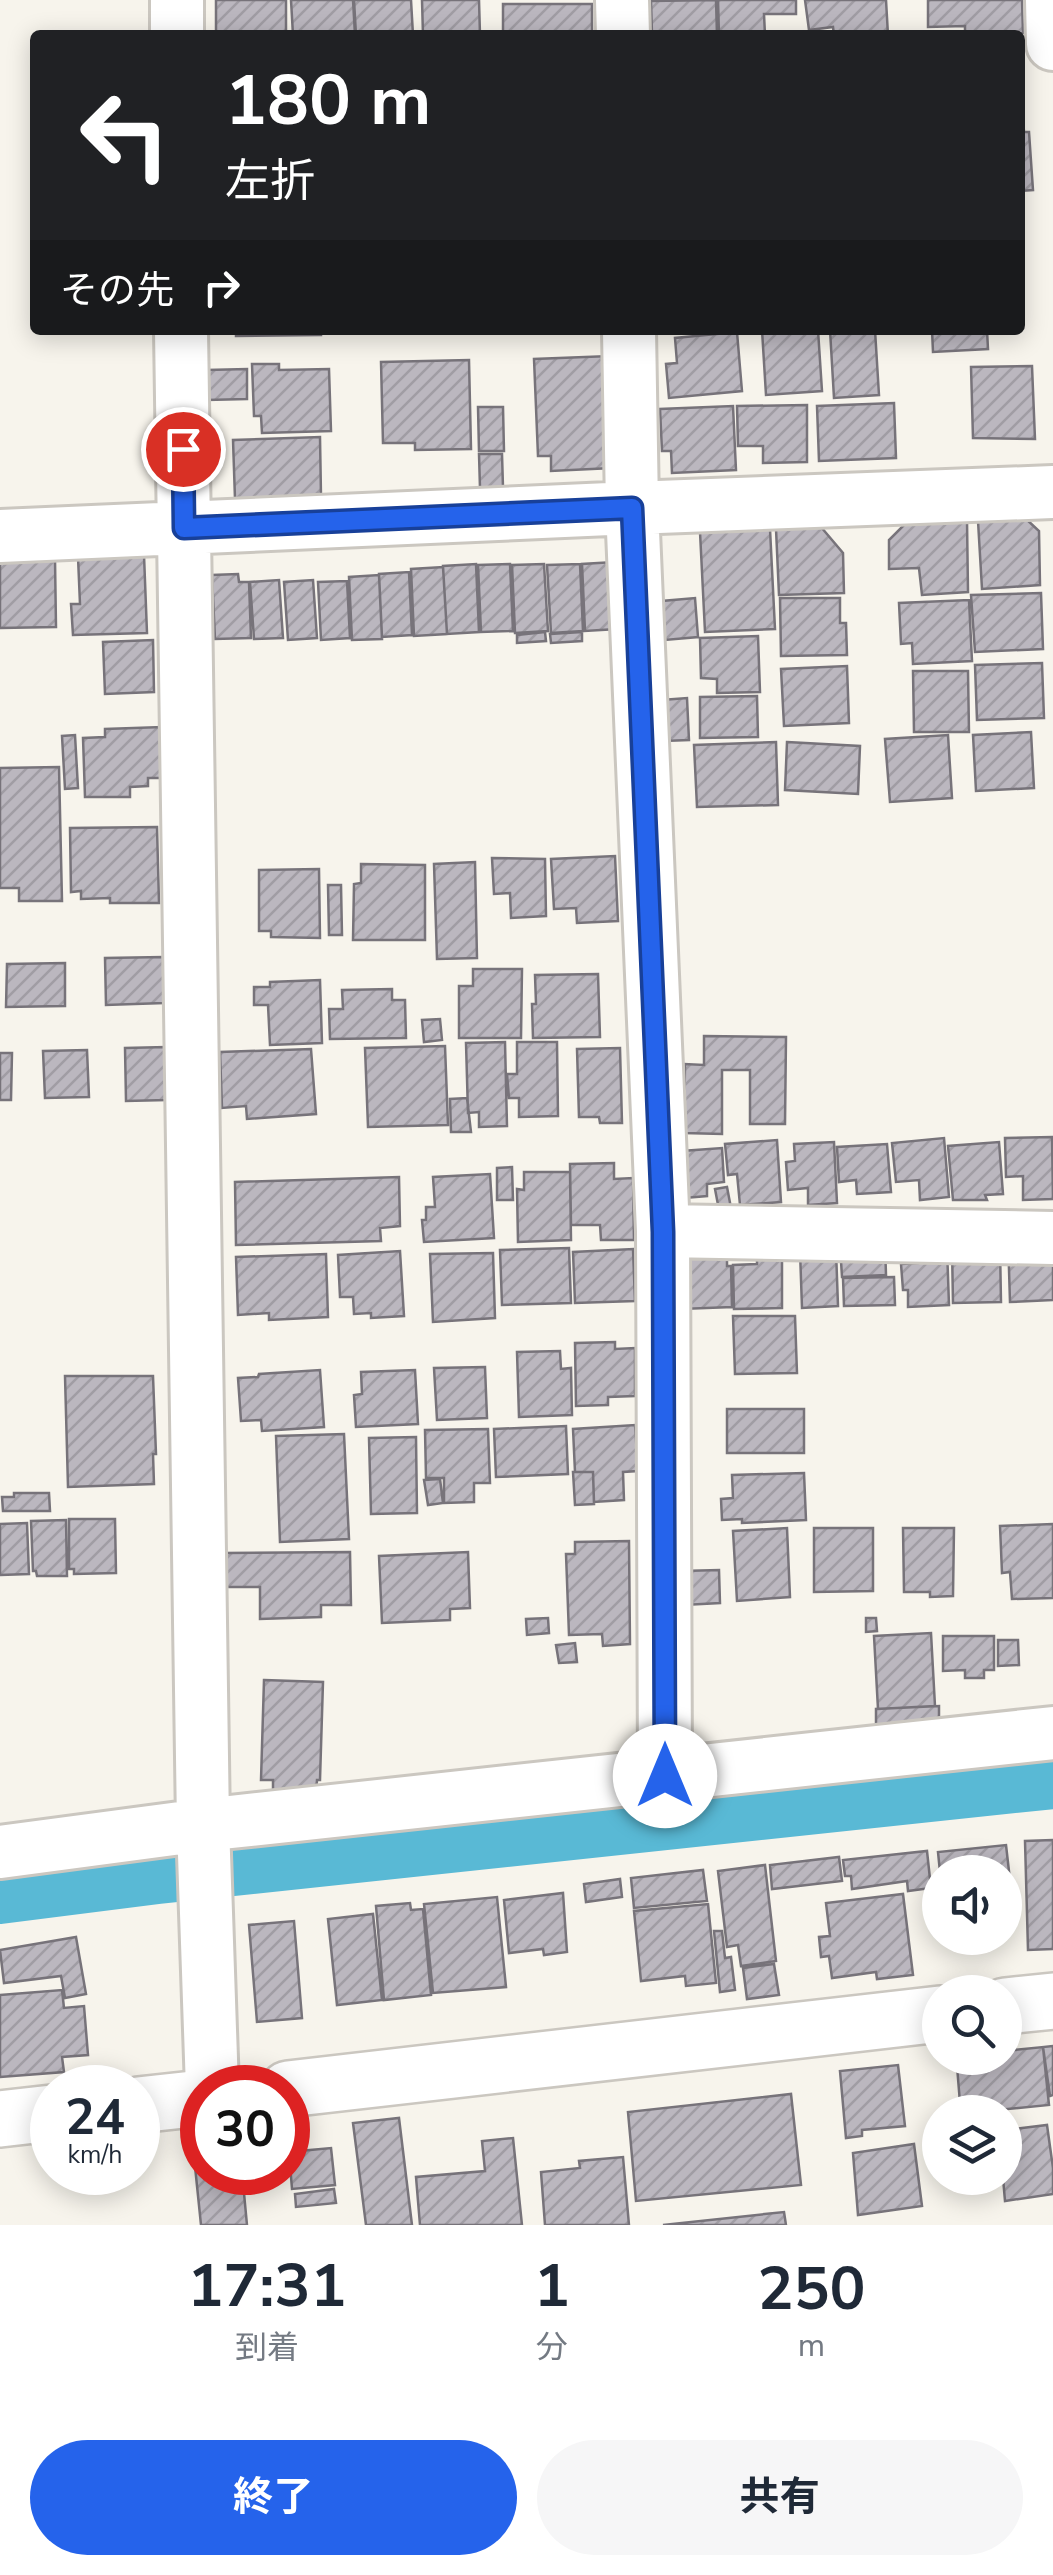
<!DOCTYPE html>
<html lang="ja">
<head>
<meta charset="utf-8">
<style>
	body { margin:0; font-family:"Nunito Sans","Noto Sans JP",sans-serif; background:#f6f6f7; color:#1f2937; height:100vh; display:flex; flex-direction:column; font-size:38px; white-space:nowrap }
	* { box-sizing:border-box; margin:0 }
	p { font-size:32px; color:#747a83 }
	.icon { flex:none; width:55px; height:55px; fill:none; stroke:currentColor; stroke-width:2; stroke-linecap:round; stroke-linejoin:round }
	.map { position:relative; height:2225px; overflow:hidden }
	.drawer { display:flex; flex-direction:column; background:#fff; flex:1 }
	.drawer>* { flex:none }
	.banner { position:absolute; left:30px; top:30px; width:995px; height:305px; border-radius:10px; box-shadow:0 5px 25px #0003; background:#202124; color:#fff; overflow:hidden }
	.tools { position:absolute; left:922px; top:1855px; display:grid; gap:20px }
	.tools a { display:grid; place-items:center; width:100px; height:100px; border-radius:50%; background:#fff; box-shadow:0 5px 25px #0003; font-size:50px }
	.speed { position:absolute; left:30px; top:2065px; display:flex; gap:20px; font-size:50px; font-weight:700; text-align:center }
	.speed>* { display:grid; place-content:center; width:130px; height:130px; border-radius:50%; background:#fff; box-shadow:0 5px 25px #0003; line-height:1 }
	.speed small { font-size:25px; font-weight:400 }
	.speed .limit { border:15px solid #d22; background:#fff; color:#111 }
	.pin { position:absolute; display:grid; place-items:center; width:85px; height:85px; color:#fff; margin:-42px; border:5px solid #fff; border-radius:50%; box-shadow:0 2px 10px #0007 }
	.me { position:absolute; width:110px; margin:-55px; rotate:0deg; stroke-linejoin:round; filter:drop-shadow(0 0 8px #0008) }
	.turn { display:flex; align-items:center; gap:35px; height:210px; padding:0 30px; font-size:45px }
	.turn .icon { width:130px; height:130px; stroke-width:2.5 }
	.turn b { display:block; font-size:70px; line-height:85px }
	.then { display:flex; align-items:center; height:95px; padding:0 30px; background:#0003; gap:20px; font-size:38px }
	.eta { display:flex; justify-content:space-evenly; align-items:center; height:170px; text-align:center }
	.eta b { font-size:60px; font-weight:700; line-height:70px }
	.button { display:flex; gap:20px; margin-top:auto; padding:20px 30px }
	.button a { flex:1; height:115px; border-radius:60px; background:#2563eb; color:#fff; font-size:40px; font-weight:700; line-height:115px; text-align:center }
	.button a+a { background:#f6f6f7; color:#1f2937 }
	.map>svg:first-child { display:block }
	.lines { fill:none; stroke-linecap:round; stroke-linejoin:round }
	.canal { stroke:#59b9d5; stroke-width:50 }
	.building { fill:url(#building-hatch); stroke:#77737a; stroke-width:2.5 }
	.street-casing { stroke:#cbc7c0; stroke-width:58 }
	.secondary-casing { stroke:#cbc7c0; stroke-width:60 }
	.street { stroke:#fff; stroke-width:52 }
	.secondary { stroke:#fff; stroke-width:55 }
	.route-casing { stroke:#184099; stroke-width:25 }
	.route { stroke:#2563eb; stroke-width:18 }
</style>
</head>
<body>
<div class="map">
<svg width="1053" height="2225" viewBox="0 0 1053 2225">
	<defs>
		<pattern id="building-hatch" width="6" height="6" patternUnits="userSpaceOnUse" patternTransform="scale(2.5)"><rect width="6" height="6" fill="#bbb7bf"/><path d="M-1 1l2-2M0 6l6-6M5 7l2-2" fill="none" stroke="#a09da4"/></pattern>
	</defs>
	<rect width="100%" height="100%" fill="#f7f4ec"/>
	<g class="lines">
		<path class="canal" d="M0 1899 158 1879 1053 1784"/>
	</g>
	<path class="building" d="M216 0H286V35H216Z
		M291 0H353L355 35H293Z
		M354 0H411L413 35H356Z
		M422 0H479L480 35H423Z
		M716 0 717 35H652L651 1Z
		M718 0H796V14H764L765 35H719Z
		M805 0H886L888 35H834L833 27 809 30Z
		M928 0H1022L1023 33 965 35V26L928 27Z
		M503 4H592V35H503Z
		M1020 117H1023L1024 132H1029L1033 190 1020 191Z
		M236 330H321V335L236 336Z
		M762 330H818L822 391 766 395Z
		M830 330H875L879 395 834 398Z
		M932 330H987L988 349 933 352Z
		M737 332 742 391 669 398 666 364 677 363 675 338Z
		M610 356 612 468 551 471V456H538L534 359Z
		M469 360 471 449 415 450V443H383L381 362Z
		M252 364H279V370L329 369 331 431 262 433 261 416H254Z
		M1032 366 1035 439 973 438 971 367Z
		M247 369V399L207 400V370Z
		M894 403 896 458 819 461 817 406Z
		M807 405V462L763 463V446H738L737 406Z
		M733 406 736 470 672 473 671 451H662L660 409Z
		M478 407H503L504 451H479Z
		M320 437 321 496 235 499 233 440Z
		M479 454H502L503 487 480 488Z
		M1025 518 1039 531 1040 585 982 589 978 521Z
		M967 520 968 592 922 595 919 568 889 569V540L907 522Z
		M821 527 843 553 844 593 779 595 776 529Z
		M770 529 775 629 705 632 700 532Z
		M144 555 147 633 73 635 71 604H80L78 557Z
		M55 559 56 627 0 628V560Z
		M614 562 617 629 585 631 582 564Z
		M476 564 479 632 447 634 443 566Z
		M510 564 513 631 481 632 478 565Z
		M544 564 548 631 515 633 512 565Z
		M580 564 583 631 551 633 547 565Z
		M443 567 447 634 414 636 411 569Z
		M409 572 412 635 382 637 379 574Z
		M238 574 239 582H249L251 638 215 639 212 575Z
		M379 575 382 639 352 640 349 577Z
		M279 580 283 638 254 639 250 582Z
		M313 580 317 638 288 640 284 582Z
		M347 581 350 638 321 640 318 582Z
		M1041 593 1043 649 975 652 971 595Z
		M695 598 698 637 665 640 662 601Z
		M780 598H840V623H846L847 655 781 656Z
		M969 600 972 661 913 664 912 643 901 644 899 603Z
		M545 632 546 641 517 643V635Z
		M582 632V641L551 643 550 634Z
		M758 636 760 692 717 693V679L701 678 700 638Z
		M153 640 154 692 105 694 103 642Z
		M1042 663 1044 718 977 720 975 665Z
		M847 666 849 723 784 726 781 669Z
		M913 671H968L969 732H914Z
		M757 696 758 737 700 738V697Z
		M687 698 689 740 664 741 662 700Z
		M162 727 163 778H148V786L130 787V797H85L83 738 105 737V729Z
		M1031 732 1034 788 976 791 973 735Z
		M75 735 78 788 65 789 62 736Z
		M948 735 952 798 890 802 885 739Z
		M776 742 778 805 697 807 694 745Z
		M787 742 860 746 858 794 785 790Z
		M59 767 62 901H19V888H0V768Z
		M157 827 159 903H110V898L81 899V891L71 892 70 828Z
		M615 856 618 921 577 923 576 908 554 909 551 859Z
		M492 858 545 859 546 916 511 918 510 893 494 894Z
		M475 862 477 958 437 959 434 864Z
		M361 864 425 865V940H353L354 884 361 883Z
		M319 869 320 938 271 937V931H259V870Z
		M328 885H341L342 935H329Z
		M163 957 164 1003 106 1005 105 958Z
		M65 963V1006L6 1007 7 964Z
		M473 969H522L521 1038H459V986H473Z
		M598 974 600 1037 533 1038 532 1004H536L535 975Z
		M320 980 322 1043 270 1045 268 1005H254V987H270V982Z
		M392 989V1000H405L406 1038 330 1039 329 1009H343L342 990Z
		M440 1019 442 1040 424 1042 422 1020Z
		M704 1036 786 1037 785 1124H750V1070H722V1134L684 1133 685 1064 704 1065Z
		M505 1042 507 1126 479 1127V1112L468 1113 466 1043Z
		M517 1042H557L558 1116 519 1117V1098H509L507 1074H517Z
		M445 1046 448 1125 368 1127 365 1048Z
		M166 1047 167 1100 126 1101 125 1048Z
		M620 1048 622 1123H600L599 1117H579L577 1049Z
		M311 1049 316 1114 247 1119 246 1106 222 1108 220 1052Z
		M87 1050 89 1097 45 1098 43 1051Z
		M0 1053H12L11 1100H0Z
		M467 1098 471 1132H451L450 1099Z
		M1052 1137 1053 1199 1023 1200V1176L1006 1177 1005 1138Z
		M944 1138 949 1197 920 1200 919 1180 896 1182 892 1143Z
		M777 1140 781 1202 740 1205 737 1174 728 1175 725 1144Z
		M834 1142 837 1203 808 1205V1188L788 1190 786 1162 795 1161 794 1144Z
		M999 1142 1003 1194 985 1195 987 1200H953L948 1146Z
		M887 1144 891 1192 857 1194 856 1180 839 1182 837 1147Z
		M722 1148 724 1182 707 1184V1196L685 1198 682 1151Z
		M614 1163V1179L633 1178 634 1240H601L600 1225H571L570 1164Z
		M512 1167 513 1200H497V1168Z
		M524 1172H570L571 1240 518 1242 517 1189 524 1190Z
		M490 1174 494 1238 424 1242 422 1220H426V1207H435L433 1177Z
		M399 1177 400 1226 380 1228 381 1241 236 1245 235 1182Z
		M727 1187 731 1208 719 1210 715 1189Z
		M1008 1237 1053 1252V1300L1010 1302Z
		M885 1243 886 1275 842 1277 840 1245Z
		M1000 1247 1001 1302 953 1303 952 1248Z
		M569 1248 571 1303 502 1305 500 1250Z
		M947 1248 949 1305 908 1307V1290H903L901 1264 918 1263 917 1249Z
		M633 1249 635 1301 575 1303 573 1252Z
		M757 1249H782V1308L734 1309 733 1265 757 1264Z
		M836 1250 838 1306 802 1308 800 1251Z
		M400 1251 404 1316 371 1318V1313L354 1314 353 1297H340L338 1255Z
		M493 1253 495 1318 433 1322 430 1254Z
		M727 1253V1266H731L732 1307 681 1309 679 1255Z
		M326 1254 328 1317 269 1320V1313L238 1315 236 1257Z
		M894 1277 895 1305 844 1306 843 1278Z
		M733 1316H795L797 1373 735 1374Z
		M615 1342V1349L635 1348V1396L608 1397V1405L576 1406 575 1343Z
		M560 1351 561 1369 571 1368 572 1415 519 1417 517 1352Z
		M485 1367 487 1418 437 1420 434 1368Z
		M320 1370 324 1427 262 1431 261 1420 241 1421 238 1378 258 1377 259 1374Z
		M415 1370 418 1424 356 1427 354 1395 362 1394 361 1372Z
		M65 1376H153L156 1454H153L154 1484 68 1487Z
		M727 1409H804V1453H727Z
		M635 1425 638 1471 623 1472 624 1500 594 1502 593 1472H575L573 1429Z
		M566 1426 568 1474 496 1477 494 1429Z
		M488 1429 490 1483H474V1502L444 1503V1478H426L425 1430Z
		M344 1434 349 1539 280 1542 276 1436Z
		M416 1437 417 1513 371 1514 369 1438Z
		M573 1472H593L594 1504 575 1505Z
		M804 1473 806 1520 742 1523V1519L722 1520 721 1499 733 1498 732 1475Z
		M440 1479 443 1503 428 1505 424 1480Z
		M14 1493H49L50 1511H3L2 1497H14Z
		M69 1519H115L116 1573 74 1574V1569H69Z
		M66 1520 67 1576H37L36 1571H33L31 1521Z
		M27 1523 29 1574 0 1575V1524Z
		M1053 1524V1598L1012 1599 1010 1572 1002 1573 1000 1526Z
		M787 1528 790 1597 737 1601 733 1531Z
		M814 1528H873V1591L814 1592Z
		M903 1528H954L953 1596 930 1597V1592H904Z
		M629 1541 630 1644 603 1646 602 1634 569 1635 566 1554H575V1542Z
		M350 1552 351 1605H321V1617L260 1619V1587H224V1553Z
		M468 1552 470 1608 450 1609V1620L382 1623 379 1556Z
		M719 1570 720 1603 684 1605 682 1571Z
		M548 1618 549 1633 527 1635 526 1619Z
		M866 1618H876L877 1631 866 1632Z
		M931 1633 935 1706 878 1709 874 1636Z
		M943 1636H994V1670H984V1678H965V1670L943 1671Z
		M998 1640H1018L1019 1665 998 1666Z
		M575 1643 577 1662 559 1663 556 1645Z
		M264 1680 323 1682 320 1780H317L316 1794 273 1792V1780H261Z
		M939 1706V1725L876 1728V1709Z
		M1053 1840V1949L1028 1950 1025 1841Z
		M1006 1845 1010 1880 1005 1881V1872H940L938 1852Z
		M927 1851 931 1888 908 1891 907 1881 852 1889 851 1876H845L843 1860Z
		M839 1857 842 1881 772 1889 770 1865Z
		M765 1865 776 1961 741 1966 738 1945 727 1947 718 1871Z
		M703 1870 707 1901 634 1908 631 1878Z
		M620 1879 622 1897 586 1902 584 1884Z
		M563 1893 567 1952 544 1955 543 1949 509 1953 504 1900Z
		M903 1894 913 1975 877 1979 876 1972 832 1978 829 1956 821 1957 819 1937 830 1936 826 1903Z
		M497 1897 506 1987 433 1993 424 1904Z
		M410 1903 411 1910 423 1909 431 1995 384 2000 376 1906Z
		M708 1904 716 1983 686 1986 685 1976 641 1981 634 1911Z
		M373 1914 382 2000 337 2005 328 1919Z
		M294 1921 302 2018 257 2022 249 1925Z
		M714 1931H722L725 1958 731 1957 735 1990 720 1992Z
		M76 1937 86 1994 65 1998 61 1976 4 1983 0 1950Z
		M774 1964 779 1995 747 1999 743 1968Z
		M62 1990 64 2008 84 2006 88 2055 62 2057 64 2072 0 2077V1995Z
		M1053 2046V2095L1050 2096 1043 2047Z
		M1043 2047 1049 2105 977 2112 976 2101 960 2103 957 2066 969 2065 968 2058H1005V2051Z
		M898 2065 905 2126 862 2130V2136L846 2138 840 2071Z
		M791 2094 801 2185 636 2201 628 2112Z
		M399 2118 412 2225H366L353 2123Z
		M1047 2125 1053 2168V2194L1005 2201 1003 2178H1005V2130Z
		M202 2136V2172H242L247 2225H201L192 2137Z
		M513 2138 522 2225H420L416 2177 485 2171 482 2141Z
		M914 2144 922 2206 858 2215 853 2153Z
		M331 2148 335 2185 292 2189 289 2152Z
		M623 2157 629 2225H545L541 2172 580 2168 579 2161Z
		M334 2189 336 2203 296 2207 295 2194Z
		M784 2212 786 2225H663Z"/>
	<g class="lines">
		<defs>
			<path id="street" d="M177 0V35
				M622 0 623 35
				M1052 0 1053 44
				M181 330 203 1825 212 2088
				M629 330 632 508 663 1231 665 1776
				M0 536 632 508 1053 492
				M663 1231 1053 1238
				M0 1852 203 1825 1053 1733"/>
			<path id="secondary" d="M1005 2006 1053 2001
				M288 2089 940 2014
				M138 2105 202 2098
				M0 2119 52 2113"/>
		</defs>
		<use href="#street" class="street-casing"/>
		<use href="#secondary" class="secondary-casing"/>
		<use href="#street" class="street"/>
		<use href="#secondary" class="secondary"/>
	</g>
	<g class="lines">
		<defs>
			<path id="route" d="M183 449 184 528 632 508 663 1232 665 1776"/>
		</defs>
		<use href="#route" class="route-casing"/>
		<use href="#route" class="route"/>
	</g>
</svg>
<div class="tools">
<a><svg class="icon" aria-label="sound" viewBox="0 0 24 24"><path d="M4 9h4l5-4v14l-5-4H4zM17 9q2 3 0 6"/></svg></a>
<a><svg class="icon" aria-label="search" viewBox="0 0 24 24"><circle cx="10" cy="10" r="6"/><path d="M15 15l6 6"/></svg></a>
<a><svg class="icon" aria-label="layers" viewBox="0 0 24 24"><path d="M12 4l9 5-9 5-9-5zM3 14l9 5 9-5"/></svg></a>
</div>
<div class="speed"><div>24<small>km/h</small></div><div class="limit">30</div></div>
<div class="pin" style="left:183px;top:449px;background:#d93025"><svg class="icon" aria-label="arrive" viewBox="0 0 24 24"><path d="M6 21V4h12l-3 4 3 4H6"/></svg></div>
<svg class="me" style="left:665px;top:1776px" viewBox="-20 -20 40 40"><circle r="19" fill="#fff"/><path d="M0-13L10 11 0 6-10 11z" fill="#2563eb"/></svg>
<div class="banner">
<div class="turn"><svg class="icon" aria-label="left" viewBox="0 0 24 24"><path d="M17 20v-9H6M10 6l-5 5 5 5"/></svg><div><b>180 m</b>左折</div></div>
<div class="then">その先<svg class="icon" aria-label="right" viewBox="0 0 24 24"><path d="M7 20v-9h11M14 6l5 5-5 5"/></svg></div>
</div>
</div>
<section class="drawer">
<div class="eta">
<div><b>17:31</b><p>到着</p></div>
<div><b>1</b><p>分</p></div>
<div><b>250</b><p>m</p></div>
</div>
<div class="button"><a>終了</a><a>共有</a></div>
</section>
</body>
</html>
